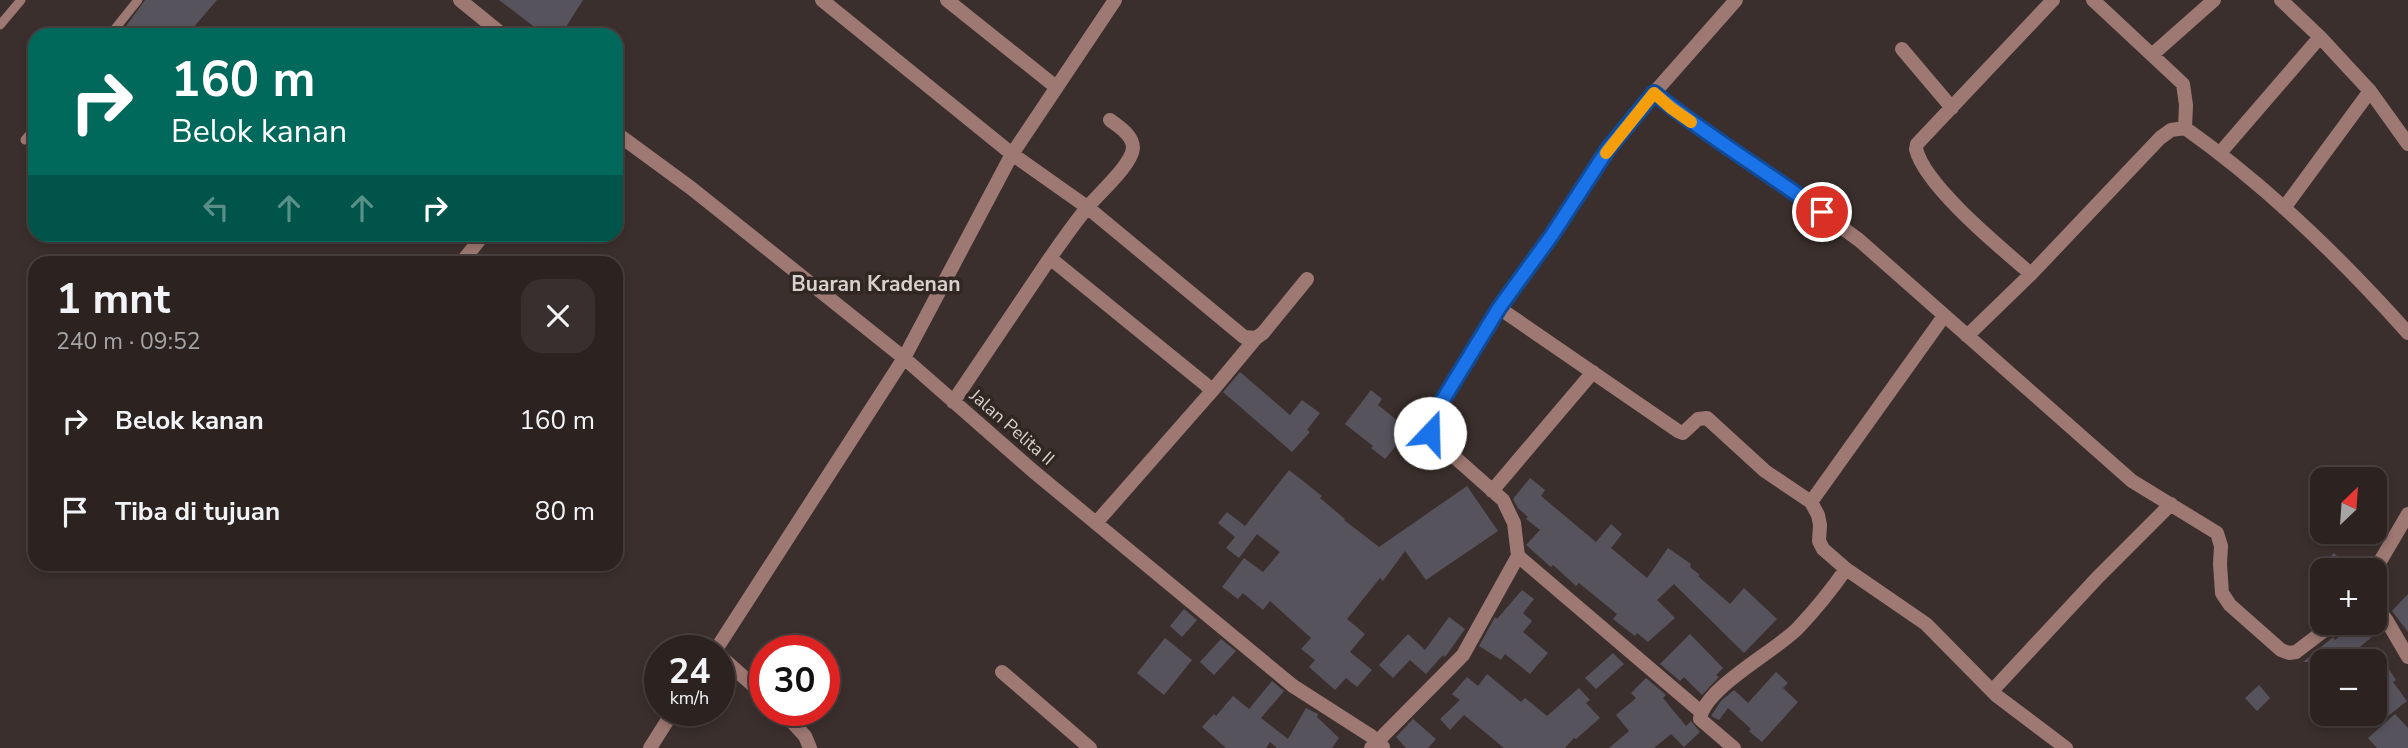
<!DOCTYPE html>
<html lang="id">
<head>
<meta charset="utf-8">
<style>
	body { margin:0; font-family:"Nunito Sans",sans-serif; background:#382f2e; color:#f1f3f6; height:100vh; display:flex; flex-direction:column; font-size:26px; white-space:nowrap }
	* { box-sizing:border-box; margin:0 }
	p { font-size:23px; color:#a6a4a5 }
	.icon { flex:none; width:38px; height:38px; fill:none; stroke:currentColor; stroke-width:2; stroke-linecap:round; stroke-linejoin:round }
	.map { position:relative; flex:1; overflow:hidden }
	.panel { position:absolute; left:28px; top:256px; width:595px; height:315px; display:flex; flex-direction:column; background:#2c2321; border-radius:21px; box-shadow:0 4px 10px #0003,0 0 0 2px #48403f }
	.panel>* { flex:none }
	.hud { position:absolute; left:28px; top:28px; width:595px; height:214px; border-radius:21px; box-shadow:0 4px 10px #0003,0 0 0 2px #48403f; background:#00695c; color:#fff; overflow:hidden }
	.needle { width:46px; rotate:25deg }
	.tools { position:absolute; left:2310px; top:467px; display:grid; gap:14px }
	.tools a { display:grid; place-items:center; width:77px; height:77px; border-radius:14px; background:#2c2321; box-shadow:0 4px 10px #0003,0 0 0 2px #48403f; font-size:35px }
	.speed { position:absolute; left:644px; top:635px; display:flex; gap:14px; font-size:35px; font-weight:700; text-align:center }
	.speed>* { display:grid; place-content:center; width:91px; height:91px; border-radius:50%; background:#2c2321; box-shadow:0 4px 10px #0003,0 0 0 2px #48403f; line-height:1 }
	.speed small { font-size:18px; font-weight:400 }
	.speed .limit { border:10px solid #d22; background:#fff; color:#111 }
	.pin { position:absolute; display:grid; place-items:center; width:60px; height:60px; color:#fff; margin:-30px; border:4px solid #fff; border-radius:50%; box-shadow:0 2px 7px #0007 }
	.me { position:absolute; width:77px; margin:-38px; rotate:21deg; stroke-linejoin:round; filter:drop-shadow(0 0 5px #0008) }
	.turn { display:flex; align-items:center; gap:24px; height:147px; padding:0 28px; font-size:32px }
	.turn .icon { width:91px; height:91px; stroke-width:2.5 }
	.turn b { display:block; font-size:49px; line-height:60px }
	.lanes { display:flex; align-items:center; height:66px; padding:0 28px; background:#0003; justify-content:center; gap:35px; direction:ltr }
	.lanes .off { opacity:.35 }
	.round { display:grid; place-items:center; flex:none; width:74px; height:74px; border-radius:21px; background:#382f2e }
	.head { display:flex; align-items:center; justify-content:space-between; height:119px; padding:0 28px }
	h1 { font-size:42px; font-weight:700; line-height:52px }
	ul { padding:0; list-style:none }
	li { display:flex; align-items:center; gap:21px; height:91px; padding:0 28px }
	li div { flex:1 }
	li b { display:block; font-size:26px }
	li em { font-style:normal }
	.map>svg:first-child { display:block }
	.building { fill:#57535d }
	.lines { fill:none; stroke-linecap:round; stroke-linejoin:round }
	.service { stroke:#9e7872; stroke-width:9 }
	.minor { stroke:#9e7872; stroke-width:14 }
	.route-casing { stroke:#114b97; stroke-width:18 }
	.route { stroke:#1a73e8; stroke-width:12 }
	.slow { stroke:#f59e0b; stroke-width:12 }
	.labels { text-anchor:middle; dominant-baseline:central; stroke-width:7; stroke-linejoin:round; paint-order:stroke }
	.street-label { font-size:18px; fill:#d8d1ce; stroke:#302622 }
	.quarter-label { font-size:21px; font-weight:bold; fill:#d8d1ce; stroke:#302622 }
</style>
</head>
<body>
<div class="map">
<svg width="2408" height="748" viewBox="0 0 2408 748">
	<rect width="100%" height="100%" fill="#3a2f2c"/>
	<path class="building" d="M145 0H217L187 35H123L121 33Z
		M499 0H583L561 35H545Z
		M1240 372 1290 415 1302 400 1320 413 1307 430 1310 432 1292 452 1223 392Z
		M1371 390 1382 399 1378 405 1409 430 1385 459 1371 448 1373 446 1345 424Z
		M1289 470 1322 496 1320 498 1345 519 1344 520 1379 547 1467 486 1498 531 1426 580 1405 551 1383 581 1380 578 1347 619 1365 634 1350 652 1372 670 1357 687 1346 678 1335 690 1309 667 1315 660 1301 649 1311 638 1270 601 1263 610 1243 593 1238 599 1222 587 1244 558 1263 572 1280 552 1257 534 1239 558 1226 548 1235 537 1218 523 1227 512 1245 526Z
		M1530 478 1545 490 1541 496 1596 542 1611 524 1622 534 1611 548 1647 578 1668 548 1691 564 1690 567 1700 575 1698 576 1730 604 1744 588 1777 619 1744 653 1674 584 1657 600 1675 618 1648 642 1637 633 1635 636 1613 619 1617 614 1579 583 1576 586 1553 565 1551 567 1526 545 1540 530 1526 519 1528 517 1518 508 1513 499Z
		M2334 553 2351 570H2316Z
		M1522 590 1534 599 1523 613 1532 621 1523 632 1548 653 1530 674 1505 654 1501 660 1479 646 1495 617 1497 619Z
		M2408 594V632L2392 611Z
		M1184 609 1197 620 1182 637 1170 626Z
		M1449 617 1465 629 1445 657 1443 655 1426 674 1410 660 1393 678 1379 665 1408 634 1425 650Z
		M2356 623H2360L2372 637 2341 662H2303L2333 637 2335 640Z
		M1690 634 1723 668 1716 675 1719 677 1702 695 1684 677 1680 681 1660 664Z
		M1165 638 1192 660 1164 695 1137 673Z
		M1221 639 1236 651 1214 675 1200 662Z
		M1613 653 1624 664 1596 689 1585 678Z
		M2385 663 2396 680 2393 682 2407 701 2388 716 2375 699V670Z
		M1776 672 1788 683 1783 688 1798 702 1762 742 1749 731 1751 729 1728 708 1719 720 1711 716 1721 701 1734 690 1748 703Z
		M1487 674 1521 702 1525 698 1547 716 1579 688 1590 700 1586 703 1600 718 1576 739 1574 738 1565 748H1504L1464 715 1450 730 1440 719 1460 700 1452 694 1467 677 1478 686Z
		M1646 678 1666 695 1663 698 1686 726 1691 721 1700 732 1684 747 1671 734 1654 748H1609L1629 731 1616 715 1636 698 1631 693Z
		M1272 681 1284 691 1261 718 1288 739 1306 708 1318 714 1317 717 1339 738 1332 748H1277L1270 742 1266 748H1226L1202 727 1214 714 1216 716 1233 696 1249 709Z
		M2259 685 2270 698 2257 711 2245 698Z
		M2395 714 2408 728V748H2377L2368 738Z
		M1413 719 1436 739 1428 748H1406L1396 737Z"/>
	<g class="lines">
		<path class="service" d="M0 25 21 0
			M110 35 138 0
			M25 140 35 128"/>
		<path class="minor" d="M460 0 503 35
			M822 0 1012 154 1087 207 1244 337 1256 338 1263 333 1307 279
			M947 0 1056 87
			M2093 0 2183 84 2186 105 2185 128C2267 186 2341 258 2408 333
			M2281 0 2320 37
			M1902 49 1952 108
			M2153 54 2214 0
			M1654 93 1736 0
			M616 133 691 188 904 358 1033 471 1293 686 1371 736 1383 747
			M2220 153 2320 37 2370 91 2408 144
			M2284 208 2370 91
			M1050 258C1062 241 1073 225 1086 209 1097 195 1132 165 1133 148 1133 135 1119 127 1110 120
			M462 262 484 234
			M2031 274C2001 248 1925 186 1916 149L1917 144 2053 0
			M1499 308 1678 431 1683 433 1698 419 1707 418 1765 471 1811 502
			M1944 316 1811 502 1818 515 1820 525 1819 541 1823 549 1846 569 1926 624 1997 696 2066 748
			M1967 336 2031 274 2160 138 2171 130 2185 128
			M1212 391 1256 338
			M953 402 1050 258 1205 384 1212 391 1096 523
			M1492 491 1593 372
			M1518 556 1701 712
			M2375 570 2408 514
			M2375 605 2387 621 2408 657
			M715 651 904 358 1012 154 1115 0
			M719 655 765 696
			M1002 672 1090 748
			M1992 691 2098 577 2171 504
			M781 710 805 736 810 748
			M650 748 674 710
			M1371 748 1463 655 1518 556 1514 523 1503 500 1432 437 1430 427 1433 416 1499 308 1552 235 1608 149 1654 93 1671 108 1766 172 1859 240 2132 481 2217 533 2221 546 2220 564 2222 593 2230 605 2281 650 2289 653 2296 652 2334 623
			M1734 748 1700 719C1704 688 1776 651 1798 628 1815 610 1832 589 1846 569"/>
	</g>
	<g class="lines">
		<defs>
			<path id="route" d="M1430 433 1433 416 1499 308 1552 235 1608 149 1654 93C1707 136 1767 172 1822 212"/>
		</defs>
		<use href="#route" class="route-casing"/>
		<use href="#route" class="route"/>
		<path class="slow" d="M1606 153 1654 93 1671 108 1691 122"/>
	</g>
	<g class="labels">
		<g class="street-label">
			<text transform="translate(1012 427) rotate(41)">Jalan Pelita II</text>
		</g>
		<g class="quarter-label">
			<text x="876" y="284">Buaran Kradenan</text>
		</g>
	</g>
</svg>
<div class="tools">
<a><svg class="needle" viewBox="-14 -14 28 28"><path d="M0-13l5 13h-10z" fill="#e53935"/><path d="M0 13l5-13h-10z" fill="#a6a4a5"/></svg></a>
<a>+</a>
<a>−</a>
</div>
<div class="speed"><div>24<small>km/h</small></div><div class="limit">30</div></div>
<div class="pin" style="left:1822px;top:212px;background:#d93025"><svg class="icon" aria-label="arrive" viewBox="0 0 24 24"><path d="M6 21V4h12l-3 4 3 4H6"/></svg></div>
<svg class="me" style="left:1430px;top:433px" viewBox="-20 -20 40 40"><circle r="19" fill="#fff"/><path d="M0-13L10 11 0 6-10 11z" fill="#1a73e8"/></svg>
<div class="hud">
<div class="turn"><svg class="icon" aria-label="right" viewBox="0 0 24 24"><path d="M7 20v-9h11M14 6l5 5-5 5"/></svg><div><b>160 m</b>Belok kanan</div></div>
<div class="lanes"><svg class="icon off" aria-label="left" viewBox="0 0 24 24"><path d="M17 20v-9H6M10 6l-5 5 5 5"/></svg><svg class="icon off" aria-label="ahead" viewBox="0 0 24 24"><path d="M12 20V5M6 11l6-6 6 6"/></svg><svg class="icon off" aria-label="ahead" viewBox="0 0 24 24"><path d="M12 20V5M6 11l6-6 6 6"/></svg><svg class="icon" aria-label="right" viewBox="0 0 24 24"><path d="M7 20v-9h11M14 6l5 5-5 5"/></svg></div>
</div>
<section class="panel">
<div class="head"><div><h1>1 mnt</h1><p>240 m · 09:52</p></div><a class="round"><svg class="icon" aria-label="close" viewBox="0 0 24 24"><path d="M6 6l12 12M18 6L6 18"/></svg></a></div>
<ul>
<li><svg class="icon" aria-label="right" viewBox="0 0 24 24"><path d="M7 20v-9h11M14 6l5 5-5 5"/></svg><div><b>Belok kanan</b></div><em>160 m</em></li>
<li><svg class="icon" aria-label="arrive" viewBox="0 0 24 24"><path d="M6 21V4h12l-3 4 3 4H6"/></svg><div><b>Tiba di tujuan</b></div><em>80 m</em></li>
</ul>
</section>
</div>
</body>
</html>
